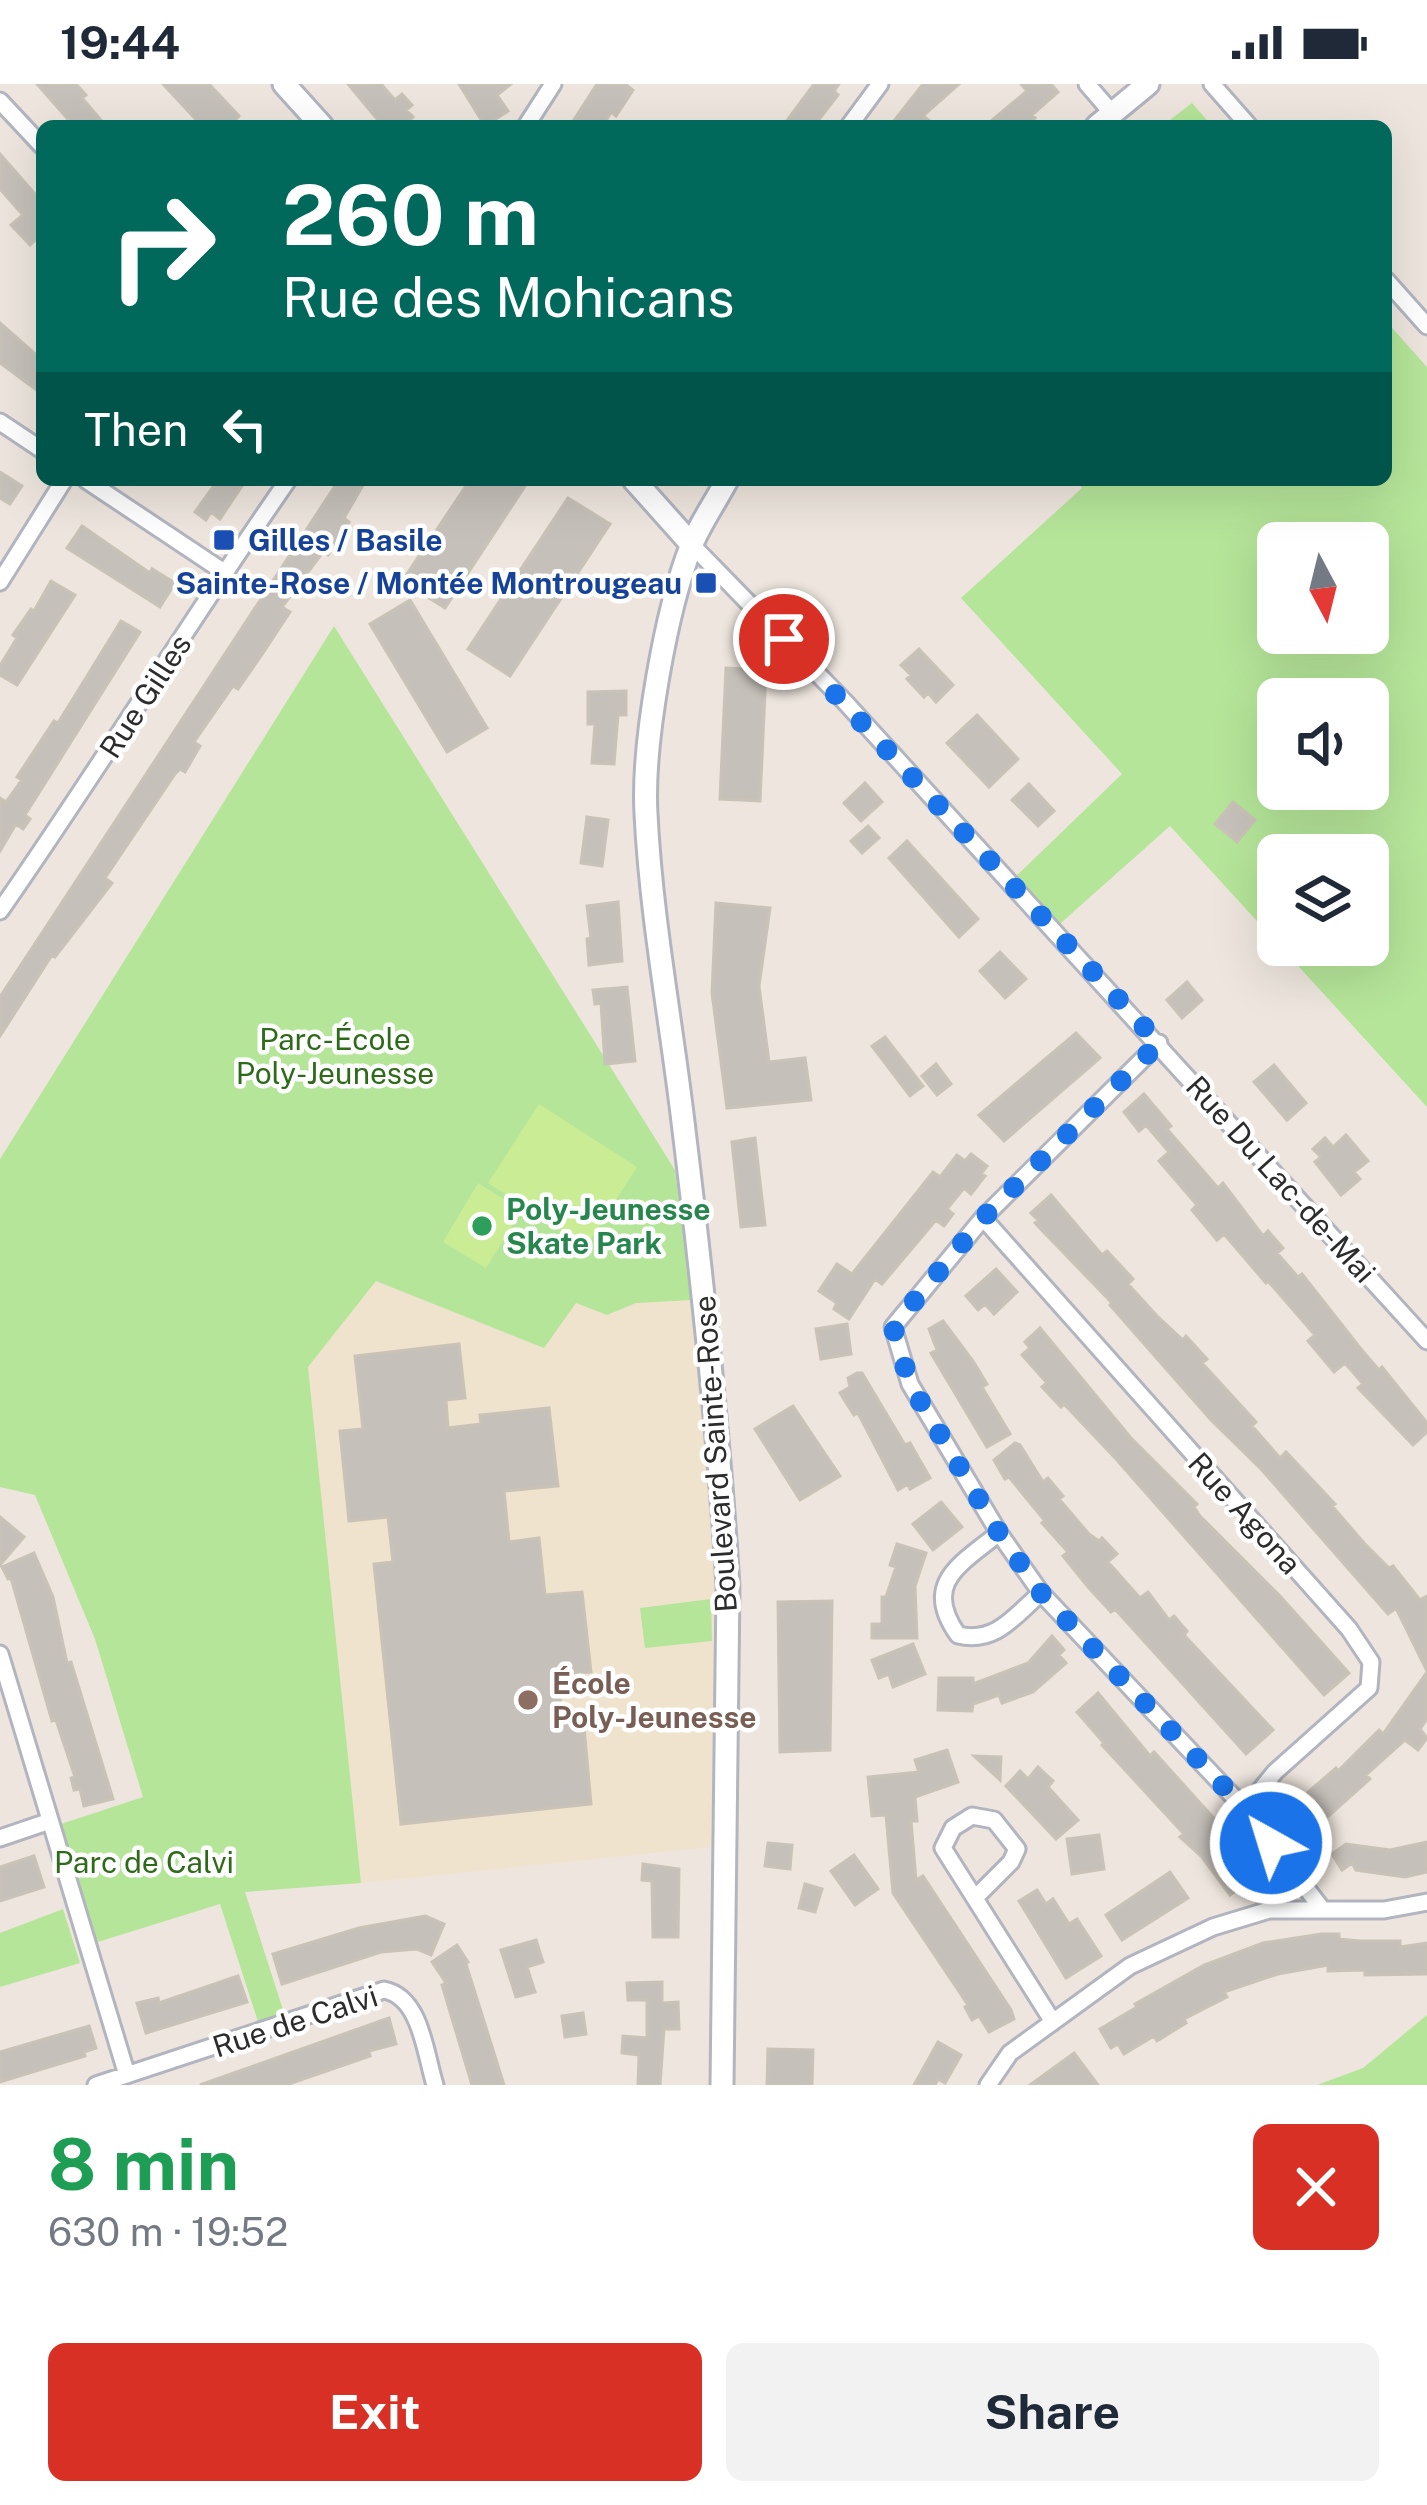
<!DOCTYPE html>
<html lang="en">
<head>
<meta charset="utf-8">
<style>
	body { margin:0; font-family:"Public Sans",sans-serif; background:#f2f2f3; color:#1f2937; height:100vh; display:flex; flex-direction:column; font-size:45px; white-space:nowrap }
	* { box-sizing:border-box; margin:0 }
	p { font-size:39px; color:#747a83 }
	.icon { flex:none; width:66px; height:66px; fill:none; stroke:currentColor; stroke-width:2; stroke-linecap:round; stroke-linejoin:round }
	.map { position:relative; height:2001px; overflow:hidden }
	.panel { display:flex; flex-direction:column; background:#fff; flex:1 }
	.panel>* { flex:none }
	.banner { position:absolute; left:36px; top:36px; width:1356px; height:366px; border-radius:18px; box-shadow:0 12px 48px #0002; background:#00695c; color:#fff; overflow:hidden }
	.needle { width:78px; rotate:173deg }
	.controls { position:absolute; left:1257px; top:438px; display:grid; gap:24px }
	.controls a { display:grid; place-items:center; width:132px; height:132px; border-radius:18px; background:#fff; box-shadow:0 12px 48px #0002; font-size:60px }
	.pin { position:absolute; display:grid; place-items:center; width:102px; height:102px; color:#fff; margin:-51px; border:6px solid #fff; border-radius:50%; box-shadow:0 3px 12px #0007 }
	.me { position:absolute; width:132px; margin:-66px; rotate:321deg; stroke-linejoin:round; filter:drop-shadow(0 0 9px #0008) }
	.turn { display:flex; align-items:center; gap:42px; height:252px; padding:0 48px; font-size:54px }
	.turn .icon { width:156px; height:156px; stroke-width:2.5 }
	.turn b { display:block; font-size:84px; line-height:102px }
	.then { display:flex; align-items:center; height:114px; padding:0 48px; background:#0003; gap:24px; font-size:45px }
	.round { display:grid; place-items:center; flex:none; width:126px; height:126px; border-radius:18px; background:#f2f2f3 }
	.headline { display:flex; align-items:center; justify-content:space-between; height:204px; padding:0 48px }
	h1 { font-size:72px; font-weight:700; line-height:90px; color:#1e9e55 }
	.primary-button { display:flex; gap:24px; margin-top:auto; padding:24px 48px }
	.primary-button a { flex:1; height:138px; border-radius:18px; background:#d93025; color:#fff; font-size:48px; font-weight:700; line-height:138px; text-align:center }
	.primary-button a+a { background:#f2f2f3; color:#1f2937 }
	.status { display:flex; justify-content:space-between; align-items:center; height:84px; padding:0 60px; background:#fff; direction:ltr }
	.status svg { height:33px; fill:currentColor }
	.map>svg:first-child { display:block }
	.education { fill:#efe3cd }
	.green { fill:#b5e599; fill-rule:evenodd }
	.pitch { fill:#caec95 }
	.building { fill:#c6c0ba; stroke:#c9c2b7; stroke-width:3 }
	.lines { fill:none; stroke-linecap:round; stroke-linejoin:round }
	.street-casing { stroke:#b2b5bf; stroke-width:21 }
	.secondary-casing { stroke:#b2b5bf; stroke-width:27 }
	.street { stroke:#fff; stroke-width:15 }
	.secondary { stroke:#fff; stroke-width:21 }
	.route { stroke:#1a73e8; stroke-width:21; stroke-dasharray:0 37.8 }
	.transit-dot { fill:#1a4fb4; stroke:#fff; stroke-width:4.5 }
	.leisure-dot { fill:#2e9e5b; stroke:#fff; stroke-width:4.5 }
	.education-dot { fill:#8d6e63; stroke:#fff; stroke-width:4.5 }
	.labels { text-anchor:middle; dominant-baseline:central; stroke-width:9; stroke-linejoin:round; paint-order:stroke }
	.transit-label { font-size:30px; font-weight:bold; fill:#164399; stroke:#fff; text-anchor:start }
	.street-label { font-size:30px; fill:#2c2c2c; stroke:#fff }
	.park-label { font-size:30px; fill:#2d6b19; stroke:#fff }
	.leisure-label { font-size:30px; font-weight:bold; fill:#27864d; stroke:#fff; text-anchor:start }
	.education-label { font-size:30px; font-weight:bold; fill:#785e54; stroke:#fff; text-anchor:start }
</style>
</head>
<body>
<div class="status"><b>19:44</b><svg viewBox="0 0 49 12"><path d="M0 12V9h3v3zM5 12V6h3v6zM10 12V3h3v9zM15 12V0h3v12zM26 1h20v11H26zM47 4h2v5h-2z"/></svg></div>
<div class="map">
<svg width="1427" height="2001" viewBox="0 0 1427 2001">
	<rect width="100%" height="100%" fill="#eee6de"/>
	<path class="education" d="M376 1197 544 1264 576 1218 607 1231 636 1219 692 1216 715 1470 712 1763 361 1799 308 1283Z"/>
	<path class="green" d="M1192 19 1212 42H1162Z
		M1386 237 1427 283V1023L1279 861H1368V771H1278V860L1170 742 1053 846 1009 799 1122 690 961 514 1082 404 1076 396H1386ZM1278 459H1368V549H1278ZM1278 615H1368V705H1278Z
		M334 542 675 1086 692 1216 636 1219 607 1231 576 1219 544 1264 376 1197 308 1283 361 1799 245 1808 287 1938 261 1947 220 1820 88 1861 52 1743 143 1713 95 1555 35 1411 0 1403V1075Z
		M711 1515 712 1557 645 1564 640 1524Z
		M63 1825 80 1879 0 1903V1849Z
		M1427 1931V2001H1317L1363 1984Z"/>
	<path class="pitch" d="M539 1020 637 1083 587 1161 488 1099Z
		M478 1099 522 1126 486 1184 443 1158Z"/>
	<path class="building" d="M37 0H76L86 11 82 14 106 42H74Z
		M163 0H209L239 32 229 42H202Z
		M348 0H381L395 16 402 10 412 21 406 26 413 33 403 42H383Z
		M459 0H511L497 11 508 27 485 42Z
		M597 0H625L633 6 616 32 611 28 603 42H570Z
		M814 0H839L834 7 838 11 814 42H783Z
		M923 0H959L923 32 936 42H890Z
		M1021 0H1051L1058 8 1032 31 1035 34 1026 42H985L1027 7Z
		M0 70 42 118V150L30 161 11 141 23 131 0 105Z
		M0 239 42 276V310L0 279Z
		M0 388 22 402 10 420 0 414Z
		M218 396H246L220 435 211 428 206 436 195 428Z
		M339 396H366L344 434 349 438 328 471 323 468 282 523 290 528 263 569 238 605 233 602 194 658 200 662 185 688 180 685 175 690 105 794 112 799 55 873 52 871 0 952V913Z
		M470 396H529L445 524 405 499V493Z
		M568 414 610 440 510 592 468 565Z
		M82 442 150 489 152 485 175 499 160 523 67 464Z
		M51 497 75 511 17 601 0 591V582L17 554 13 551 31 525 34 527Z
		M410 516 487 644 447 668 370 540Z
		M121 537 140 548 25 731 30 735 23 745 16 740 0 767V714L6 718 22 696 17 693 54 637 58 639Z
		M919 565 953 601 936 618 928 609 924 613 907 595 911 591 901 581Z
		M726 584 766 586 760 717 720 715Z
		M626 607V631H618L614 680 592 679 595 640H588V608Z
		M977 631 1018 675 989 703 947 659Z
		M865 699 882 718 861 737 844 719Z
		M1029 700 1054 727 1038 742 1012 716Z
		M1233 718 1255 736 1237 758 1215 740Z
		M587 733 608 736 602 782 581 779Z
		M868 742 879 754 862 769 851 757Z
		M907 757 978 835 959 853 889 774Z
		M618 818 622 877 589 881 587 855 591 854 587 822Z
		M716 819 770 824 759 902 769 978 805 974 811 1016 727 1024 712 909Z
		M1000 868 1026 895 1005 914 980 887Z
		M1187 898 1202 916 1182 934 1167 916Z
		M627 903 635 977 605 980 601 919 595 920 593 906Z
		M1076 949 1100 974 1004 1057 979 1031Z
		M885 953 923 1002 910 1012 872 962Z
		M936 980 951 1000 937 1011 922 992Z
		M1274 981 1306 1019 1287 1036 1254 998Z
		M1144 1010 1171 1042 1167 1045 1218 1104 1223 1099 1263 1152 1268 1147 1283 1164 1277 1169 1298 1193 1302 1190 1361 1265 1379 1286 1382 1283 1427 1339V1348L1413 1361 1358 1304 1363 1300 1345 1279 1334 1288 1308 1257 1315 1251 1268 1197 1266 1199 1224 1150 1217 1156 1192 1126 1197 1121 1159 1077 1169 1068 1146 1041 1139 1047 1124 1028Z
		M1346 1051 1368 1077 1354 1088 1360 1095 1341 1111 1315 1078 1321 1073 1313 1065 1325 1054 1333 1063Z
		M755 1054 765 1141 741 1143 732 1058Z
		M971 1070 987 1082 981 1090 985 1092 971 1110 964 1104 947 1125 953 1130 944 1142 936 1136 882 1200 875 1195 849 1235 834 1225 837 1219 819 1207 837 1180 852 1190 933 1088 940 1093 957 1071 965 1077Z
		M1051 1111 1102 1171 1107 1167 1133 1195 1128 1200 1157 1232 1183 1256 1186 1252 1207 1275 1202 1279 1256 1338 1252 1342 1280 1374 1286 1368 1335 1420 1332 1422 1364 1459 1389 1484 1393 1482 1420 1516 1427 1512V1587L1396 1524 1388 1530 1261 1385 1211 1336 1110 1221 1112 1219 1035 1139 1038 1136 1031 1129Z
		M996 1185 1017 1208 994 1230 985 1220 978 1226 966 1212Z
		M943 1237 973 1277 987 1300 982 1303 1010 1350 987 1363 931 1269 937 1266 929 1245Z
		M847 1240 851 1270 821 1275 816 1245Z
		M1040 1244 1131 1354 1197 1420 1194 1423 1200 1432 1280 1512 1349 1589 1324 1611 1116 1375 1064 1320 1061 1323 1042 1303 1047 1299 1022 1271 1030 1264 1025 1258Z
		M459 1260 465 1314 446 1316 448 1344 481 1340 480 1331 549 1324 558 1402 504 1407 509 1458 539 1454 545 1511 582 1508 591 1588 558 1591 562 1634 583 1632 591 1720 401 1740 374 1480 393 1478 388 1433 349 1437 340 1347 363 1345 355 1272Z
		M857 1289H862L905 1361 910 1359 930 1394 910 1405 908 1400 898 1406 858 1329 854 1331 840 1309 850 1303 848 1294Z
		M793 1322 840 1392 800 1416 755 1345Z
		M1015 1359 1020 1361 1043 1398 1048 1394 1063 1412 1059 1415 1089 1450 1099 1457 1102 1454 1117 1470 1108 1478 1140 1514 1148 1508 1169 1536 1174 1532 1187 1547 1184 1551 1273 1646 1246 1670 1115 1525 1111 1528 1088 1503 1063 1472 1068 1468 1042 1439 1045 1437 1009 1393 1005 1395 994 1376Z
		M941 1418 962 1443 933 1466 913 1440Z
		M0 1433 24 1453 0 1481Z
		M897 1460 926 1469 915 1502 917 1554H872V1540H882V1513H886L896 1483 890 1481Z
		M34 1469 53 1513 67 1579 71 1578 113 1715 84 1722 80 1705 74 1706 71 1694 75 1693 56 1636 52 1637 11 1494 8 1495 2 1483Z
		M832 1517 830 1666 780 1668 778 1518Z
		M1052 1552 1064 1566 1059 1571 1066 1579 1033 1608 1002 1619 999 1611 973 1620 972 1627 938 1626 939 1594H973V1600L1028 1579Z
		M913 1560 925 1590 893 1603 889 1590 879 1594 872 1576Z
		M1427 1588V1635L1420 1645 1427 1654 1418 1666 1405 1656 1366 1691 1370 1695 1315 1744 1292 1722 1336 1684 1338 1687 1379 1646 1383 1650Z
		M1098 1609 1150 1672 1154 1668 1220 1741 1216 1744 1257 1790 1230 1811 1202 1773 1180 1753 1184 1750 1102 1661 1104 1659 1077 1628Z
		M947 1666 958 1698 915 1713 917 1737H911L916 1796 923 1792 1011 1926 1014 1935 989 1948 979 1932 972 1936 965 1923 968 1921 893 1809 886 1731 872 1732 868 1693 919 1688 915 1676Z
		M974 1672 1001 1673 1000 1696Z
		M1038 1683 1053 1697 1048 1703 1078 1736 1056 1755 1006 1702 1020 1687 1028 1695Z
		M1099 1751 1104 1785 1072 1790 1067 1755Z
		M1427 1758V1788L1405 1793 1356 1786 1352 1779 1342 1786 1332 1770 1346 1760 1390 1766Z
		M768 1759 792 1761 790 1785 765 1782Z
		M854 1771 878 1805 855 1821 831 1787Z
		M34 1772 44 1803 0 1817V1783Z
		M643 1780 679 1785 678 1853H653L652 1797 642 1796Z
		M1170 1788 1188 1814 1122 1856 1106 1831Z
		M805 1800 822 1805 815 1828 799 1824Z
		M1037 1806 1046 1820 1053 1815 1069 1840 1077 1835 1101 1872 1066 1894 1019 1817Z
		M425 1832 444 1840 431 1871 417 1865 381 1868 282 1900 273 1870 359 1844Z
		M1321 1850H1339V1855L1359 1857H1400V1863L1427 1859V1890L1365 1891V1886L1328 1887V1881L1278 1890 1224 1908 1227 1913 1184 1935 1186 1939 1157 1957 1154 1952 1124 1970 1118 1960 1111 1964 1100 1945 1137 1923 1135 1920 1204 1881 1263 1859Z
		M536 1856 543 1878 527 1883 535 1908 516 1913 501 1866Z
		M457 1861 468 1878 466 1880 504 2001H472L442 1901 446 1899 432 1878Z
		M238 1892 247 1918 146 1949 137 1919 158 1914 159 1919Z
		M662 1898V1919L678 1918 679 1945H664L660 2001H638L639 1971 622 1969 623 1952 647 1954V1916H628L627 1899Z
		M583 1929 586 1950 565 1953 562 1932Z
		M389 1934 396 1960 369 1967 370 1972 286 2001H200Z
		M89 1942 96 1964 84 1968 85 1972 0 1998V1968Z
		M938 1958 961 1971 945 1999 938 1995 935 2001H914Z
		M768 1965 813 1966 812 2001H767Z
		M1074 1969 1098 2001H1030Z"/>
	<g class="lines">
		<defs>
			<path id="street" d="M1087 0 1112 29
				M1212 0 1249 42
				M0 17 42 62
				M526 42 553 0
				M849 42 880 0
				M1386 196 1427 242
				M0 338 42 366
				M86 396 224 488
				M692 461 845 618 1427 1257
				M0 498 64 396
				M0 827C99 685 189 538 288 396
				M1159 959 983 1134 893 1243 910 1300 999 1449 1041 1509 1245 1725 1323 1826
				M983 1134 1349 1545 1371 1578 1369 1604 1275 1688 1245 1725
				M999 1449C961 1480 921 1499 958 1551 996 1560 1014 1532 1041 1509
				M0 1570 127 1991
				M0 1754 50 1737
				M975 1814 1011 1778 1017 1765 994 1736 972 1732 953 1744 943 1764 1053 1938
				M96 2001 384 1906C421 1913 425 1969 435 2001
				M988 2001 1010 1969 1130 1882 1213 1843 1269 1826H1384L1427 1818"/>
			<path id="secondary" d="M284 0 322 42
				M1097 42 1148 0
				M634 396 692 461
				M722 2001 728 1503C719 1347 702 1193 683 1038 671 936 651 833 646 730 642 660 666 525 692 460 701 438 716 417 727 396"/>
		</defs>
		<use href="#street" class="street-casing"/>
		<use href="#secondary" class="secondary-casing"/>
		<use href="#street" class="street"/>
		<use href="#secondary" class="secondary"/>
	</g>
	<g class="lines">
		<path class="route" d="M784 555 1159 959 983 1134 893 1243 910 1300 999 1449 1041 1509 1245 1725 1271 1759"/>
	</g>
	<g class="transit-dot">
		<rect x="212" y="444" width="24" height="24" rx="6"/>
		<rect x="694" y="487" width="24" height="24" rx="6"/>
	</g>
	<circle class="leisure-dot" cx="482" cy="1142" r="12"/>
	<circle class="education-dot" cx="528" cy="1616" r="12"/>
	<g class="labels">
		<g class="transit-label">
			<text x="248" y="456">Gilles / Basile</text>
			<text x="682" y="499" text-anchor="end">Sainte-Rose / Montée Montrougeau</text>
		</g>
		<g class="street-label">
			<text transform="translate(145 612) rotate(-57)">Rue Gilles</text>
			<text transform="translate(1281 1095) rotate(48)">Rue Du Lac-de-Mai</text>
			<text transform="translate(715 1370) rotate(-94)">Boulevard Sainte-Rose</text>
			<text transform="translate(1245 1429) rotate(48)">Rue Agona</text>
			<text transform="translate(295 1937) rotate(-18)">Rue de Calvi</text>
		</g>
		<g class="park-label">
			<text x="335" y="955">Parc-École<tspan x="335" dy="34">Poly-Jeunesse</tspan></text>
			<text x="144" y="1778">Parc de Calvi</text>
		</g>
		<g class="leisure-label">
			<text x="506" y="1125">Poly-Jeunesse<tspan x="506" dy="34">Skate Park</tspan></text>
		</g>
		<g class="education-label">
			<text x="552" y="1599">École<tspan x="552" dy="34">Poly-Jeunesse</tspan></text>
		</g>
	</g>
</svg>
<div class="controls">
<a><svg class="needle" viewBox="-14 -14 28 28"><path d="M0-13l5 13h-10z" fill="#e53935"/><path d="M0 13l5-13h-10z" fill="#747a83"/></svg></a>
<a><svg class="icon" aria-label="sound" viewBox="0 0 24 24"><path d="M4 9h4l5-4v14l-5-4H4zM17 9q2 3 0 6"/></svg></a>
<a><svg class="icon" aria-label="layers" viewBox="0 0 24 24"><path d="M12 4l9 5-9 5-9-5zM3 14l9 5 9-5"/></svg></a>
</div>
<div class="pin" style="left:784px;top:555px;background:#d93025"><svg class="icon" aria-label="arrive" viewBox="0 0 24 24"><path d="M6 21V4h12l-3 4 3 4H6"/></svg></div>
<svg class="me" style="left:1271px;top:1759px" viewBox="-20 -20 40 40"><circle r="17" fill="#1a73e8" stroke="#fff" stroke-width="3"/><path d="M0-11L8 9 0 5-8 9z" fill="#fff"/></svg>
<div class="banner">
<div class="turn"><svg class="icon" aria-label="right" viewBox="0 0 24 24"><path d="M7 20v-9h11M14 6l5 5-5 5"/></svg><div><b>260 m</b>Rue des Mohicans</div></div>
<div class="then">Then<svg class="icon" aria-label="left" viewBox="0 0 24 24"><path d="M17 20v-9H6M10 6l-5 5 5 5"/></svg></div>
</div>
</div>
<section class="panel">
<div class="headline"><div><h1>8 min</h1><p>630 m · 19:52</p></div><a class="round" style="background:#d93025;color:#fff"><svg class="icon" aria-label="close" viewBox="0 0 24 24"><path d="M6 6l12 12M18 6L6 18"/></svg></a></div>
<div class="primary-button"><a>Exit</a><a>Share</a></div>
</section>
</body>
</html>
